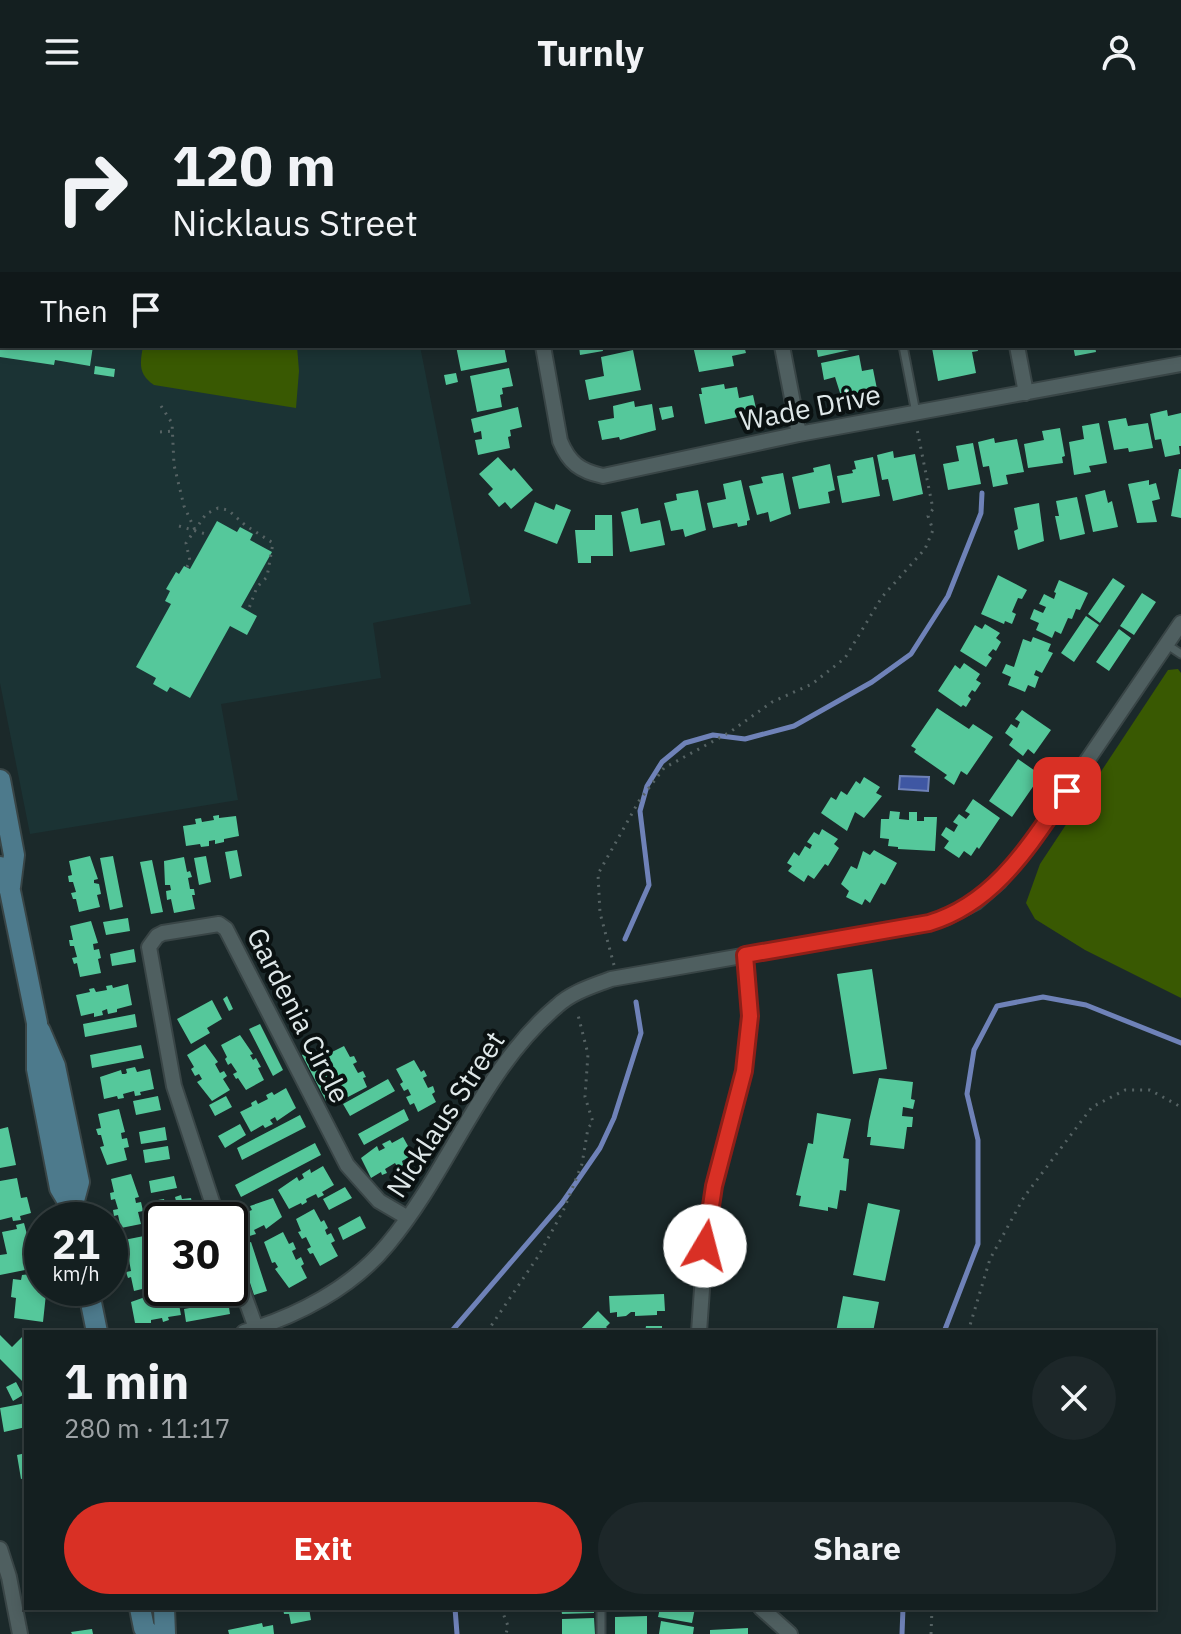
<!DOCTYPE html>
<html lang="en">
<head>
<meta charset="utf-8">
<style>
	body { margin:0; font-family:"IBM Plex Sans",sans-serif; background:#1d2729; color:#f1f3f6; height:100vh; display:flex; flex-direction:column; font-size:30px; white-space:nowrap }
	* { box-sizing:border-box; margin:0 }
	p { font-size:26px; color:#9da2a5 }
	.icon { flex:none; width:44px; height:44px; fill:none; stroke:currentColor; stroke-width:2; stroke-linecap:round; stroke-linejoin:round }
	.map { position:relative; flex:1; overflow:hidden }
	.panel { position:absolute; left:24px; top:1226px; width:1132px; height:280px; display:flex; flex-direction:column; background:#141f20; border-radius:0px; box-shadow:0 4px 12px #0003,0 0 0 2px #333d3e }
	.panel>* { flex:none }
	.hud { position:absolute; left:0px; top:0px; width:1182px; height:244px; box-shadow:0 4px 12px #0003,0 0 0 2px #333d3e; background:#141f20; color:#f1f3f6; overflow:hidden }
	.speed { position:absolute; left:24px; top:1098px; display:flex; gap:16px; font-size:40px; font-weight:700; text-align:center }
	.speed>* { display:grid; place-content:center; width:104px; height:104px; border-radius:50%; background:#141f20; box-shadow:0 4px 12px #0003,0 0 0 2px #333d3e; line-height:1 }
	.speed small { font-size:20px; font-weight:400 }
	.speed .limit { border:4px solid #111; border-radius:12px; background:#fff; color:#111 }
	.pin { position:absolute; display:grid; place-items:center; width:68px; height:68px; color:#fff; margin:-34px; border-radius:16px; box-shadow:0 4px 12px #0006 }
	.me { position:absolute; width:88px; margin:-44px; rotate:8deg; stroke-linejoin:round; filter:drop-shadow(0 0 6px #0008) }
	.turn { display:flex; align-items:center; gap:28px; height:168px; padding:0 40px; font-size:36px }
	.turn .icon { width:104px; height:104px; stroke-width:2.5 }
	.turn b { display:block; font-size:56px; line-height:68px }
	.then { display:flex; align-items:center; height:76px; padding:0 40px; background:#0003; gap:16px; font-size:30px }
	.round { display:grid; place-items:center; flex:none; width:84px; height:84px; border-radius:42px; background:#1d2729 }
	.head { display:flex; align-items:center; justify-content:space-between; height:136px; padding:0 40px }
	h1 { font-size:48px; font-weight:700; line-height:60px }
	.action { display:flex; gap:16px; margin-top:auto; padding:16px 40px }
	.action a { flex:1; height:92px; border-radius:48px; background:#d93025; color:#fff; font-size:32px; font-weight:700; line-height:92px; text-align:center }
	.action a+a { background:#1d2729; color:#f1f3f6 }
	header { display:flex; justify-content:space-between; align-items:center; height:104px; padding:0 40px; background:#141f20; font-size:36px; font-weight:700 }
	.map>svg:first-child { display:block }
	.built { fill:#1b3334 }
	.green { fill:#395902 }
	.water { fill:#3f57a3; stroke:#6f82b8; stroke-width:2 }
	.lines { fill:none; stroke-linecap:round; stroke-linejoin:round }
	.stream { stroke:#6f82b8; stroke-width:5 }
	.building { fill:#55c89b }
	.service-casing { stroke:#394546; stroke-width:11 }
	.minor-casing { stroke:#394546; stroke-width:18 }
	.secondary-casing { stroke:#394546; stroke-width:24 }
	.path { stroke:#566364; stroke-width:3; stroke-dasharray:2 6; stroke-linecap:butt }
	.service { stroke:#4f5f60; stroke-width:7 }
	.minor { stroke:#4f5f60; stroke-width:14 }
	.secondary { stroke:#4d7a8c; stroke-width:20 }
	.route-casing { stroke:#8d1f18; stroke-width:20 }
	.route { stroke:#d93025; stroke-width:14 }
	.labels { text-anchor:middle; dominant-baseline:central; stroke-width:8; stroke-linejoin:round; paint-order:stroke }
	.street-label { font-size:28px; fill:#dfe8e9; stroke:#0a1111 }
</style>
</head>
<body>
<header><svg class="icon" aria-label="menu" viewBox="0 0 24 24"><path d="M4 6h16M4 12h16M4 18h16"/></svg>Turnly<svg class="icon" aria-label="person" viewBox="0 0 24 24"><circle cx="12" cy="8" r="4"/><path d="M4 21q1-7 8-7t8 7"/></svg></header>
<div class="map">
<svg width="1181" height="1530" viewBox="0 0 1181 1530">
	<rect width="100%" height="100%" fill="#1b292a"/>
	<path class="built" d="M0 99H2V242H420L471 500 373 519 381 574 221 600 238 696 30 730 0 579Z"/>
	<path class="green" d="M143 242H297L299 267 296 304 154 281C138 270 140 260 143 242Z
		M1178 565 1181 569V894L1085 846 1035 815 1026 799 1040 760 1168 566Z"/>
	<path class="water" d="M900 672 929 673 928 687 899 685Z"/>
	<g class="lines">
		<path class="stream" d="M625 835 649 781 640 707 647 682 662 658 685 639 713 631 745 635 794 622 872 578 911 550 948 492 981 409 982 389
			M451 1228 562 1099 600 1044 614 1014 641 929 636 898
			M944 1228 978 1140V1036L967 990 974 946 997 902 1043 893 1086 901 1181 939
			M455 1504 457 1530
			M902 1530 903 1504"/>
	</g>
	<path class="building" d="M0 242H93L90 262 55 256 54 261 0 253Z
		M456 242H504L507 258 461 267Z
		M579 242H602L603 247 580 251Z
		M693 242H744L746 249 732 252 734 262 699 268Z
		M816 242H863V243L818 253Z
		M942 242H977L978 247 972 248 976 269 938 277 932 244Z
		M1073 242H1095L1096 248 1075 252Z
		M633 246 641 286 589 296 585 276 604 272 601 253Z
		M859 251 862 267 873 265 877 285 841 292 835 273 824 276 821 259Z
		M95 262 115 265 114 273 94 270Z
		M509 264 513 282 502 284 503 290 500 291 502 303 477 308 470 272Z
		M456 269 458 278 446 281 444 271Z
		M724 280 725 285 737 283 739 294 753 291 757 309 705 320 699 290H702L701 284Z
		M634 297 635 303 652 300 656 326 620 336 619 333 602 336 598 317 614 314 613 302Z
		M672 302 674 313 662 316 659 304Z
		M518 303 522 323 510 326 511 332 508 333 510 344 478 351 475 336 482 335 481 327 474 329 471 315Z
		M1167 306 1168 312 1181 309V342H1179L1180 350 1165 353 1161 335 1155 336 1150 310Z
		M1126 314 1128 322 1148 319 1153 344 1129 348 1128 344 1114 346 1108 317Z
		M1099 319 1107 359 1089 362 1091 368 1074 371 1069 338 1084 335 1082 322Z
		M1060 324 1065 352 1062 353 1063 359 1028 364 1024 340 1044 336 1042 327Z
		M994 334 995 339 1017 335 1024 368 1006 371 1008 380 993 383 989 362 983 363 978 338Z
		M973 339 981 380 948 386 943 360 959 357 956 342Z
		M893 347 894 354 915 350 923 390 893 397 888 375 882 376 877 351Z
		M498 353 511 367 514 364 533 386 511 405 505 398 499 403 488 390 493 385 479 370Z
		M873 353 880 392 842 399 837 372 853 369 852 366 856 365 854 357Z
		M830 360 835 386 828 388 830 399 799 405 792 373 814 368 813 364Z
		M1179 365H1181V414L1171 412Z
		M783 369 791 410 770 418 768 408 757 411 749 382 763 379 761 373Z
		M741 376 750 416 747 417V421L738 423 737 419 713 424 707 399 726 395 723 380Z
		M1149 376V381L1156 379 1160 395 1152 397 1157 418 1137 419 1128 380Z
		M698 386 706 426 685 433 683 425 671 427 664 399 677 396 676 390Z
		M1105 386 1108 399 1112 397 1118 423 1093 428 1085 391Z
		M1077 393 1085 430 1060 436 1055 412H1059L1056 397Z
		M535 398 554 406 556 400 571 406 557 440 524 427Z
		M1039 399 1044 437 1018 446 1014 427 1018 425 1014 404Z
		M638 404 641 420 660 416 665 441 630 448 621 408Z
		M595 411H612L613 452H591V459H578L575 426H595Z
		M217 417 237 428 240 423 253 430 250 436 272 448 241 503 257 512 247 531 230 522 190 594 170 583 167 588 153 580 156 574 136 563 171 500 165 497 170 487 166 485 176 468 179 470 184 462 190 465Z
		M998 471 1027 486 1022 495 1018 494 1012 508 1016 510 1012 520 1005 517 1004 520 981 510Z
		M1113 474 1125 482 1100 519 1088 510Z
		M1059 476 1088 489 1080 506 1076 505 1072 515 1068 514 1061 530 1055 527 1052 534 1036 526 1039 519 1030 515 1034 505 1043 509 1046 503 1039 500 1044 490 1054 495 1056 489 1054 488Z
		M1142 489 1156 498 1134 531 1120 522Z
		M1086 512 1099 521 1074 558 1061 549Z
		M985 520 1000 529 996 534 1001 538 996 547 993 545 988 551 992 554 986 563 960 547 975 521 982 525Z
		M1119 525 1131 534 1109 567 1096 558Z
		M1033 533 1051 540 1048 547 1053 549 1042 569 1036 566 1034 571 1039 573 1035 584 1028 581 1025 588 1008 581 1011 573 1002 569 1006 560 1014 563 1023 535 1031 538Z
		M964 559 980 570 976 576 981 579 975 588 972 586 968 592 971 595 966 603 963 601 961 603 938 587 955 561 960 565Z
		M937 604 969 625 973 620 993 633 967 671 961 667 954 681 944 674 947 671 914 648 916 645 911 642Z
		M1022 606 1051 626 1034 650 1028 645 1023 652 1009 641 1013 635 1005 629 1011 620 1017 624 1020 618 1015 615Z
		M1018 655 1041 671 1012 713 989 697Z
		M864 673 880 683 876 689 882 692 864 714 855 708 847 727 821 709 831 693 836 696 841 687 847 691 856 677 860 680Z
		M973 695 1000 714 979 745 977 743 971 752 964 747 959 754 944 744 949 737 941 731 946 723 954 728 958 721 953 718 959 710 966 715 970 710 965 707Z
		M890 707 900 708 899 715 909 716V708H917V717H924V713H937L935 747 898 745V743L888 742 889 735 880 734 881 715H889Z
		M219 711V714L236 712 239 732 224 735V738L215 740V736L209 737V742L201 743 200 740 186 742 183 722 196 720 195 715 201 714 202 718 214 716 213 712Z
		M822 725 838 735 834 740 839 744 828 762 825 760 814 775 808 771 804 778 788 767 792 762 787 759 794 748 799 752 805 742 810 745 812 741 807 738 814 728 819 731Z
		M237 746 242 772 230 775 225 748Z
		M874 746 897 759 885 781 881 779 870 799 865 795 862 801 846 793 849 787 841 780 851 762 857 765 863 747 870 751Z
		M90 752 98 775 94 776V779L99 780 101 790 97 791 100 803 79 808 76 795H73L71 789 76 788 73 778H69L68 772 72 771 69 757Z
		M113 752 123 803 110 806 100 754Z
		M206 752 211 778 199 781 194 754Z
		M184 753 187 768 190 767 192 773 188 774 190 785H194L195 791H192L195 805 174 809 171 795 167 796 166 787 171 786 170 781H165L164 757Z
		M152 756 163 808 151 810 140 758Z
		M128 814 130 827 106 831 103 818Z
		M91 817 98 839 93 840 94 846 99 845 101 854 98 855 101 869 80 873 77 859 74 860 72 854 77 853 74 842H70L69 836H73L70 822Z
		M134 845 136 858 112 862 110 850Z
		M872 865 887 965 853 970 837 870Z
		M128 880 132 901 117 905V908L108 910 107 905 102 907 103 911 94 913V909L81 912 76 891 90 888 89 885 94 884 96 888 107 886 106 882 112 881 113 884Z
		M227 892 233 905 229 907 223 895Z
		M212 896 222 915 207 924 210 929 191 940 177 915Z
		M135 910 137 923 85 933 83 920Z
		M260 920 283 966 273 972 249 925Z
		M240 931 253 950 250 951 253 956 256 954 261 963 258 964 264 976 246 986 238 974 236 975 233 970 237 968 231 959 228 961 225 955 227 953 221 941Z
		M205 940 218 958 215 960 220 969 224 967 227 972 223 975 230 986 212 997 197 978 202 975 199 970 195 972 191 965 194 963 187 951Z
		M141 941 144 954 92 964 90 951Z
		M344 942 350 953 354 952 357 958 353 960 358 969 363 967 366 973 363 974 367 983 348 993 336 978 340 976 337 971 333 973 329 965 333 964 326 951Z
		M313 945 337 991 326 997 302 951Z
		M414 956 421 968 424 966 427 972 423 974 428 984 433 982 435 988 432 990 436 998 418 1008 414 999 410 1001 406 993 411 991 408 985 404 987 400 980 403 978 396 965Z
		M135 963 137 968 150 965 154 985 140 988 141 991 135 992 134 987 123 990 124 994 118 995 117 992 104 995 100 973 121 966 122 970H125L127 969 126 965Z
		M879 974 913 978 911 995 915 996 913 1005 903 1003 902 1012 913 1013 912 1023H907L904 1045 870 1041 871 1033H867L869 1017Z
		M388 975 395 987 350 1012 343 1000Z
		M286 984 296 1004 277 1017 275 1013 270 1016 273 1020 265 1024 263 1021 251 1028 240 1008 252 1002 251 999 256 996 258 1000 268 995 266 991 272 988 274 991Z
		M158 992 161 1006 136 1011 133 997Z
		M226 992 232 1003 215 1012 209 1001Z
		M119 1005 125 1028 121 1029 122 1035 127 1034 129 1043 124 1044 127 1056 107 1061 100 1043 104 1042 101 1031H98L96 1025 101 1024 98 1010Z
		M404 1005 409 1016 364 1041 358 1030Z
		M817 1009 851 1015 843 1054 849 1055 846 1087 840 1086 837 1105 828 1103V1107L799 1102 801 1092 796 1091 808 1039 813 1040Z
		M300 1011 306 1023 242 1056 237 1044Z
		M240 1020 246 1031 225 1044 218 1032Z
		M8 1023 16 1061 0 1064V1025Z
		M165 1023 167 1036 141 1040 139 1028Z
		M403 1033 413 1051 402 1057 403 1061 398 1064 395 1059 385 1065 387 1069 382 1071 381 1068 371 1074 361 1054 377 1042 379 1047 385 1044 382 1040 390 1036 392 1039Z
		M315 1039 321 1051 241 1093 235 1081Z
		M168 1042 170 1055 145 1059 143 1046Z
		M323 1062 334 1081 322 1088 324 1091 318 1094 316 1090 306 1095 307 1098 302 1101 301 1099 289 1105 278 1086 297 1073 299 1077 304 1074 302 1070 310 1065 311 1069Z
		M131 1070 139 1093 135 1094 136 1099 141 1098 143 1107 138 1108 141 1120 121 1124 118 1111 114 1112 113 1106 118 1105 115 1095 111 1096 110 1089 114 1088 111 1075Z
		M174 1072 177 1084 151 1089 149 1077Z
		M17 1074 21 1094 27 1093 31 1109 20 1112 21 1116 13 1117 12 1113 0 1116V1077Z
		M345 1083 352 1094 329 1106 323 1095Z
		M181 1091 182 1095 191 1094 195 1114 162 1116V1121L149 1124 145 1102 158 1099V1096L164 1095 165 1099 176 1097 175 1093Z
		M273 1094 282 1113 266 1125 264 1121 254 1126 256 1130 240 1135 230 1115 239 1111 237 1108 245 1105 247 1108 252 1106 250 1102Z
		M868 1099 900 1106 885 1177 853 1171Z
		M314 1105 321 1118 324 1116 328 1124 325 1126 327 1131 331 1129 335 1137 331 1139 338 1152 320 1162 313 1149 310 1150 307 1145 311 1143 306 1133 302 1135 298 1128 301 1127 296 1115Z
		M360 1112 366 1124 343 1136 338 1124Z
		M24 1119 30 1142 36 1141 37 1149 32 1150 35 1164 0 1171V1151L7 1150 2 1128 17 1125 16 1121Z
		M283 1128 289 1140 293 1138 296 1145 292 1147 296 1156 301 1153 304 1160 301 1162 307 1174 289 1184 275 1165 278 1163 275 1158 272 1159 264 1138Z
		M144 1132 148 1146 151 1145 153 1154 148 1155 149 1161 154 1160 155 1169 151 1170 154 1182 134 1187 131 1173 128 1174 126 1168 131 1167 129 1156 124 1157 123 1150H126L124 1136Z
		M251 1138 267 1187 254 1191 238 1142Z
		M162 1142V1164H161L156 1143Z
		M31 1170 30 1177 42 1179V1184H53V1191L46 1190 43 1218 14 1214 16 1194 11 1193 13 1175 21 1176 22 1171Z
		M164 1189V1193L177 1190 181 1211 168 1213 169 1216 163 1218 162 1214 151 1216V1219H135L131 1198 148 1192 149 1196 155 1195 154 1190Z
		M664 1190 665 1207H657V1211L635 1212V1208H631L626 1212 617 1213V1208L610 1209 609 1192Z
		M843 1192 879 1198 873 1228H836Z
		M228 1197 230 1210 186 1218 184 1205Z
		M598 1207 610 1219 606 1223 608 1225 606 1228H578Z
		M646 1222H662V1228H645Z
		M26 1229V1281L0 1255V1231L12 1243Z
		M16 1278 23 1291 13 1297 6 1283Z
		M26 1299V1323L4 1328 0 1304Z
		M26 1349V1374L21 1375 17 1351Z
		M283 1504H309L311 1516 291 1520 289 1510H284Z
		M561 1504H594V1509L562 1510Z
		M615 1504H647V1508H615Z
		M660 1504H695L692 1519 658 1513Z
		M647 1512V1530H615V1513Z
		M594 1514 595 1530H562V1515Z
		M661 1517 694 1523 693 1530H659Z
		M262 1519 263 1523 273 1521 274 1530H229L228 1526Z
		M748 1524V1530H710V1526Z
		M92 1525 93 1530H72L71 1528Z"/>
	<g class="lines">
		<defs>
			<path id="service" d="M857 0 858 2
				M903 242 916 309
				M1166 540 1181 550
				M601 1504V1530"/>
			<path id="minor" d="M576 0 577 2
				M1001 0 1003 2
				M1161 0 1167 2
				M1055 2 1061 0
				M1180 6 1181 7
				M543 242 560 337C569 359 580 367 603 372L799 330 1181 260
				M782 242 799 330
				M1017 242 1026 289
				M218 1116 174 982 149 843 157 832 163 829 219 820 226 825 347 1061 379 1097 408 1114
				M230 1152 256 1224
				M244 1228C297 1212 352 1184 388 1140 450 1066 482 965 557 902 572 888 593 882 611 875L929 819 945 814 976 798 999 778 1033 736 1181 519
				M699 1228 705 1142 714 1082 744 967 750 912 745 851
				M0 1445 9 1473 20 1530
				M761 1504 790 1530"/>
			<path id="secondary" d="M0 676 14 751 10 783
				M0 763 10 787 37 919V965L60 1084 72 1104 75 1116
				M40 927 55 962 79 1078 72 1104
				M88 1184 97 1228
				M140 1504 144 1524 149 1530
				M164 1504 165 1530"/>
		</defs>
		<use href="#service" class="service-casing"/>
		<use href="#minor" class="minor-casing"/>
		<use href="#secondary" class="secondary-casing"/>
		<path class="path" d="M161 302 172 319 174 361 184 402 195 426
			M160 328 174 327
			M179 422 209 431
			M187 463 190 457 186 439 206 410 218 404 228 406 245 421 273 439 267 473 257 483 248 507
			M614 861 600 809 598 770 639 697 664 664 730 628 772 598 812 580 845 554 882 493 925 445 933 426 928 412 933 405 917 325
			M487 1228 539 1151 564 1105 582 1060 588 1024 593 1018 585 993 588 950 577 907
			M968 1228 990 1155 1024 1093 1092 1003 1125 986H1150L1181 1003
			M501 1504 508 1522 506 1530
			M931 1530 932 1504"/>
		<use href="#service" class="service"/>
		<use href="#minor" class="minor"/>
		<use href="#secondary" class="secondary"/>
	</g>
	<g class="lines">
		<defs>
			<path id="route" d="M705 1142 714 1082 744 967 750 912 745 851 929 819C995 799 1029 742 1067 687"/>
		</defs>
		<use href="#route" class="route-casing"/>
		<use href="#route" class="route"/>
	</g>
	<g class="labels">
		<g class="street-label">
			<text transform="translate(810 303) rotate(-11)">Wade Drive</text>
			<text transform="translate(299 911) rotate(63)">Gardenia Circle</text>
			<text transform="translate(445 1010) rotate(-57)">Nicklaus Street</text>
		</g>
	</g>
</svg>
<div class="speed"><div>21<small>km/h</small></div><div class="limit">30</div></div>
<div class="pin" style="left:1067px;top:687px;background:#d93025"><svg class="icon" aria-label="arrive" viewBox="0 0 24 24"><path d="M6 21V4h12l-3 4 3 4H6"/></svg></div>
<svg class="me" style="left:705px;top:1142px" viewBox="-20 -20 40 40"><circle r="19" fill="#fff"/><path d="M0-13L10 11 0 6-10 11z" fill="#d93025"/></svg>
<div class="hud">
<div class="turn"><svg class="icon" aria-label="right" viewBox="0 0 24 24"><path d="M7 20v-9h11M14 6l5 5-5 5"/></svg><div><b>120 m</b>Nicklaus Street</div></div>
<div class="then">Then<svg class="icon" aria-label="arrive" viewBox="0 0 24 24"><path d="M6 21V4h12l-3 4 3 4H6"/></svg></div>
</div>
<section class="panel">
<div class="head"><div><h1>1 min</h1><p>280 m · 11:17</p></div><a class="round"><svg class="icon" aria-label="close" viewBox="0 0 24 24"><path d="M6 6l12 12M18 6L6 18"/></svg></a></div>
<div class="action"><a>Exit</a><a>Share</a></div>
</section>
</div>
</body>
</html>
